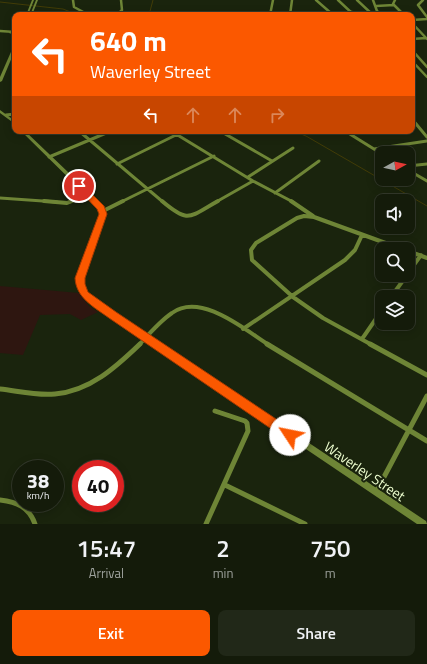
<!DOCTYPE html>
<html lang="en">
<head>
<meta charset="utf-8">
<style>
	body { margin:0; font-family:"Titillium Web",sans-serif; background:#212818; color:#f1f3f6; height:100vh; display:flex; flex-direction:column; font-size:15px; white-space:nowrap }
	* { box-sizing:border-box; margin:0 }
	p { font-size:13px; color:#9da19c }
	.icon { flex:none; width:22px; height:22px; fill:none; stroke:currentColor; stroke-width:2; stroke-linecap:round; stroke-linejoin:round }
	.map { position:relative; height:524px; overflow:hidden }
	.sheet { display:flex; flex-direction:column; background:#141b0a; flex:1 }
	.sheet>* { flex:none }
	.hud { position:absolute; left:12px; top:12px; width:403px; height:122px; border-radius:8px; box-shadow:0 2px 10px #0003,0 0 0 1px #33392b; background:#fb5800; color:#fff; overflow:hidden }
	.needle { width:26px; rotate:82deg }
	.fabs { position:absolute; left:375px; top:146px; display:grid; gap:8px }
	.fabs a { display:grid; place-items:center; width:40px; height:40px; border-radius:8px; background:#141b0a; box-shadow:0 2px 10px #0003,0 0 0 1px #33392b; font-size:20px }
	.speed { position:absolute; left:12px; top:460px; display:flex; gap:8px; font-size:20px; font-weight:700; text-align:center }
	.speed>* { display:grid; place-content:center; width:52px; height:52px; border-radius:50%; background:#141b0a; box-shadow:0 2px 10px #0003,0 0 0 1px #33392b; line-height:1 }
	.speed small { font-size:10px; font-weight:400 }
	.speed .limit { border:6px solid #d22; background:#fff; color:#111 }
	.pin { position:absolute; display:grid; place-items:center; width:34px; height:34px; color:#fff; margin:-17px; border:2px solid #fff; border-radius:50%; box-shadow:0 1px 4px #0007 }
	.me { position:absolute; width:44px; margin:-22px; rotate:304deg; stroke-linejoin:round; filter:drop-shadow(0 0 3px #0008) }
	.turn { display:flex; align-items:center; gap:14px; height:84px; padding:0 12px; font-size:18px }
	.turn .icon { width:52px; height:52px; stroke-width:2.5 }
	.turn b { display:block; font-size:28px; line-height:34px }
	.lanes { display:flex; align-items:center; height:38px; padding:0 12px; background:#0003; justify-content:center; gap:20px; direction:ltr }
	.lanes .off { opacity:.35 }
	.eta { display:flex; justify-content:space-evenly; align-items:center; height:68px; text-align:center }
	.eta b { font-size:24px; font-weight:600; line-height:28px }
	.action { display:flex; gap:8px; margin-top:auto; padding:8px 12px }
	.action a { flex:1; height:46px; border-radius:8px; background:#fb5800; color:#fff; font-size:16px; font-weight:600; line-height:46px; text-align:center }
	.action a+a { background:#212818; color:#f1f3f6 }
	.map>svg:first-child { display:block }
	.green { fill:#2e1610 }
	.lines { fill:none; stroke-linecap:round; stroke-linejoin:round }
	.stream { stroke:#423c07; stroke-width:1 }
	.minor-far3 { stroke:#6e8536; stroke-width:2.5 }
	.minor-far2 { stroke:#6e8536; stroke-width:3 }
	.minor-far1 { stroke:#6e8536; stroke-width:4 }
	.minor { stroke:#6e8536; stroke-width:5 }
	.tertiary { fill:#6e8536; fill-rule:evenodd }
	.route { fill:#fb5800; stroke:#a33900 }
	.labels { text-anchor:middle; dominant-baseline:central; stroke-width:4; stroke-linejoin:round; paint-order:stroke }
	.street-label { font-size:14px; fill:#eeffd0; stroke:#1a240d }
</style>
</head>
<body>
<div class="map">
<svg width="427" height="524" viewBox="0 0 427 524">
	<rect width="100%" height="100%" fill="#1a240d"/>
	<path class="green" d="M0 286 79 293 89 306 98 312 81 320 70 314 40 315 23 355 0 353Z"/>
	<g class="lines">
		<path class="stream" d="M0 2 63 9 78 15
			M149 15 153 0
			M293 131 306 136 427 206"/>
		<path class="minor-far3" d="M73 0 74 7 87 14 120 12 122 10 121 0
			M316 0 332 14
			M338 0 354 15
			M357 0 373 15
			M373 0 377 11 381 15
			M395 0 393 4 404 15
			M423 0 418 5 427 17
			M376 6 394 5
			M270 15 273 0
			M290 15 292 0
			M312 15 352 12
			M412 20 427 19
			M412 23 427 39
			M0 31 15 32
			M412 39 426 38
			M412 50 427 67
			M412 61 427 77"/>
		<path class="minor-far2" d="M6 115 15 114
			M412 119 427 137
			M79 131 163 202
			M171 131 253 181 293 202
			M220 131 272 161
			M345 131 382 154
			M348 133 359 131
			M374 149 427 141
			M49 157 111 131
			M117 164 184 131
			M408 166 427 164
			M408 170 427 181
			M248 177 293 148
			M275 193 319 161
			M0 198 57 202
			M69 202 89 195
			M121 202 214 156
			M216 202 253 181"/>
		<path class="minor-far1" d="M44 201 67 203 72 201
			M162 201C189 224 189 217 218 201
			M291 201 313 216
			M103 211 123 201
			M408 251 427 258
			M408 273 421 255
			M391 297 407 275
			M243 329 345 260 355 250 362 235
			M362 339 382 310
			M139 345C149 334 160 321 172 313 201 292 245 330 269 345
			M372 345 323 318 293 297 252 260 251 250 256 243 297 218 304 216 314 217 402 249"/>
		<path class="minor" d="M267 344 427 441
			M370 344 427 375
			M0 389C18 391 37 396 55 394 90 391 116 367 140 344
			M225 485 305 524
			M376 492 427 396
			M0 500C17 502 29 507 35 524
			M206 524 248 431 247 423 245 421 215 411"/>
		<path class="tertiary" d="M32 0H34L28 15H26Z
			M36 0H38L32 15H30Z
			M9 31 15 33V35L9 33Z
			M14 45H15V50L2 81 0 82V77Z
			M0 110 15 121V124L0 113Z
			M21 131H25L91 194 105 211V217L83 278V284L86 293 147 335 426 521 427 524H417L143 339 82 295 77 284V278L101 217V211L87 196Z"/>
	</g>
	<path class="route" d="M79 183 82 184 104 206 107 214 85 278V284L88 292 116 312 294 431 296 435 294 439 290 440 286 439 109 318C94 307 76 298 75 278L99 214 97 209 75 186Z"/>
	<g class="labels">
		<g class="street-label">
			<text transform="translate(365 471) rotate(34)">Waverley Street</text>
		</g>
	</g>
</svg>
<div class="fabs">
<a><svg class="needle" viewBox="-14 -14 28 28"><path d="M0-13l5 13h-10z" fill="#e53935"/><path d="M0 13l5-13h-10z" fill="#9da19c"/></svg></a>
<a><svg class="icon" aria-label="sound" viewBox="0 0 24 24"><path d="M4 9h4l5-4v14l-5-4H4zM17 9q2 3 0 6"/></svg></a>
<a><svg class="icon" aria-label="search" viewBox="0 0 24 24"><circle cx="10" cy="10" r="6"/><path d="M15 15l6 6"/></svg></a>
<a><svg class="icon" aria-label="layers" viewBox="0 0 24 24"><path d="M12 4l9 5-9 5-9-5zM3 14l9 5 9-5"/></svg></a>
</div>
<div class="speed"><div>38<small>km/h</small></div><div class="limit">40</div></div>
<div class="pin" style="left:79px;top:186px;background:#d93025"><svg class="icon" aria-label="arrive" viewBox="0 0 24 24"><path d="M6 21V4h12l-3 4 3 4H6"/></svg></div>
<svg class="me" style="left:290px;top:435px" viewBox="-20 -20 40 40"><circle r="19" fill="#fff"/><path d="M0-13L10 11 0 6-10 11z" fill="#fb5800"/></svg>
<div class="hud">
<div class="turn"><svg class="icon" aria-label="left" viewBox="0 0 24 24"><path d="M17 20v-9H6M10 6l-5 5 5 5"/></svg><div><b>640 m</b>Waverley Street</div></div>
<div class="lanes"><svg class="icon" aria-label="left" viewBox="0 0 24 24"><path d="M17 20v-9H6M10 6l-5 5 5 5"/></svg><svg class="icon off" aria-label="ahead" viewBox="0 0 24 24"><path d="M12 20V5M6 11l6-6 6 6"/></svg><svg class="icon off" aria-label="ahead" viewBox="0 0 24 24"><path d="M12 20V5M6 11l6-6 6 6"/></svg><svg class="icon off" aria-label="right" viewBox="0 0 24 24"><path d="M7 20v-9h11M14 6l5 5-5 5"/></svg></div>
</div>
</div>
<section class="sheet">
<div class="eta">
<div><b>15:47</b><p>Arrival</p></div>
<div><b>2</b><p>min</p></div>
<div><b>750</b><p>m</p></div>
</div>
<div class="action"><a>Exit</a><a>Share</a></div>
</section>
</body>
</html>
